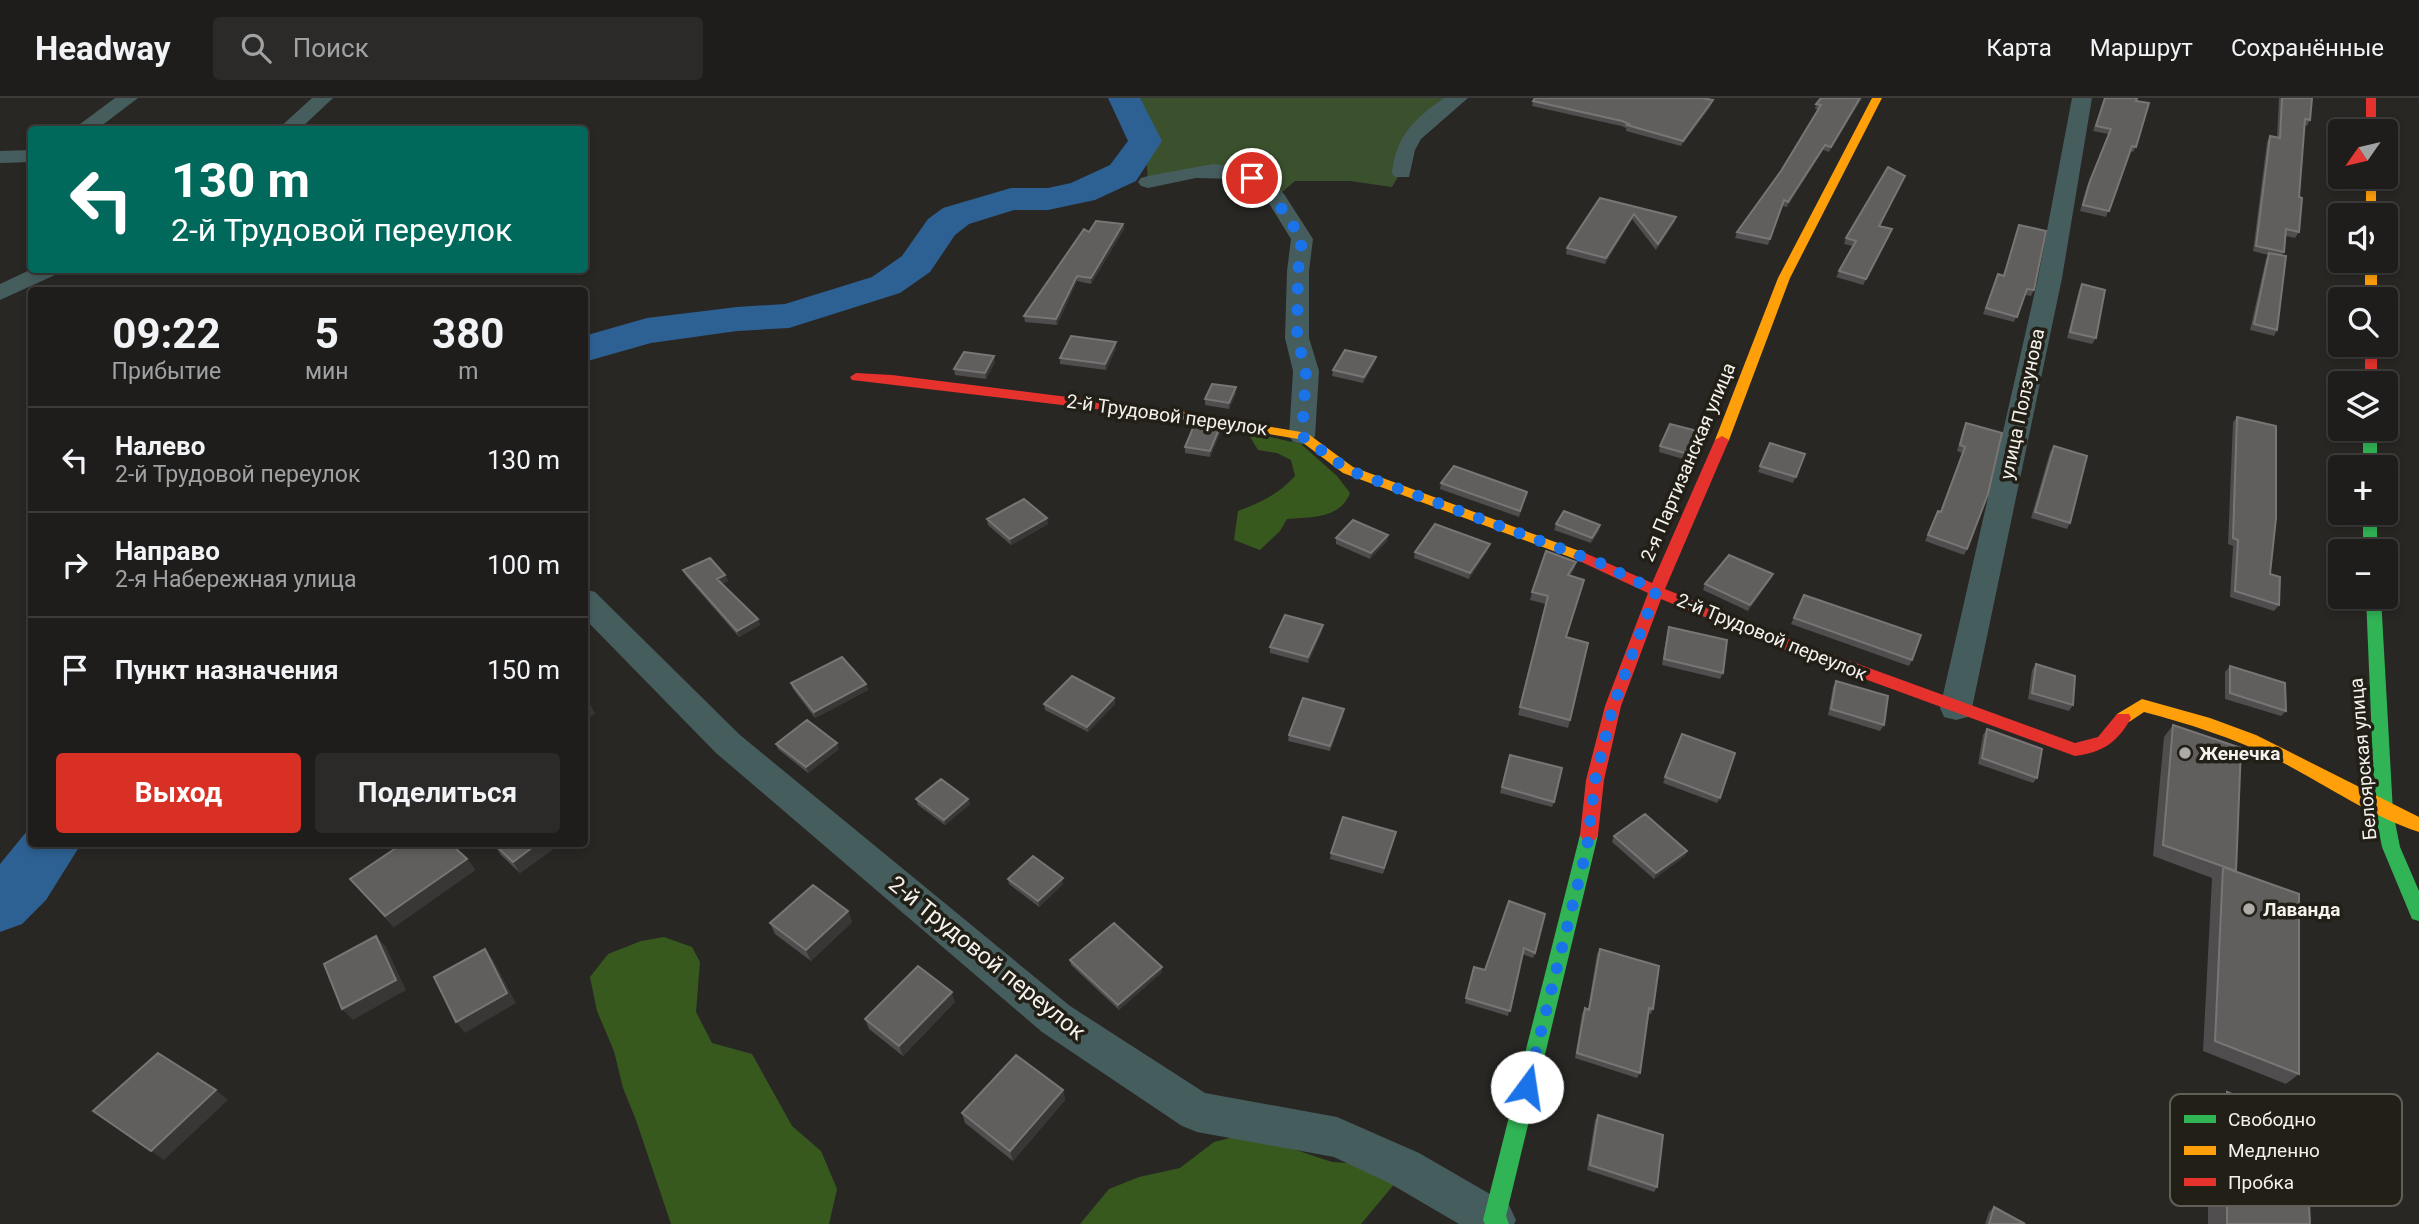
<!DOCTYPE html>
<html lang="ru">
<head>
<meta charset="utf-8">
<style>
	body { margin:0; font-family:Roboto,sans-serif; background:#2c2a28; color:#f1f3f6; height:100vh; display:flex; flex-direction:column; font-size:26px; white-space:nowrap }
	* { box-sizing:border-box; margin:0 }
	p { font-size:23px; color:#a1a2a3 }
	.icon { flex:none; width:38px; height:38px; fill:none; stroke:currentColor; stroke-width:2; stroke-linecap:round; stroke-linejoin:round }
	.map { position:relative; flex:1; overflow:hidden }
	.drawer { position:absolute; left:28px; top:189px; width:560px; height:560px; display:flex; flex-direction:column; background:#1f1d1b; border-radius:7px; box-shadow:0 4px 10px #0003,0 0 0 2px #3c3b3a }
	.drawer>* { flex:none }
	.hud { position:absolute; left:28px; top:28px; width:560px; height:147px; border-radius:7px; box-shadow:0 4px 10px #0003,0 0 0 2px #3c3b3a; background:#00695c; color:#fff; overflow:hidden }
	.needle { width:46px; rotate:236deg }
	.buttons { position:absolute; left:2328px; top:21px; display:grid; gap:14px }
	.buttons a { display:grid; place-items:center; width:70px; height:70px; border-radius:7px; background:#1f1d1b; box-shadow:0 4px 10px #0003,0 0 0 2px #3c3b3a; font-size:35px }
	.pin { position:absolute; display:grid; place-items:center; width:60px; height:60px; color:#fff; margin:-30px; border:4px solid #fff; border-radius:50%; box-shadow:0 2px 7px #0007 }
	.me { position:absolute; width:77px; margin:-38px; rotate:14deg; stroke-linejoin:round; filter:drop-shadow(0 0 5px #0008) }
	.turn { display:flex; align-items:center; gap:24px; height:147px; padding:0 28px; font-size:32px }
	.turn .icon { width:91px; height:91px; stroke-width:2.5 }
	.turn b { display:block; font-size:49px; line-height:60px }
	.eta { display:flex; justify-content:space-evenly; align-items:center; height:119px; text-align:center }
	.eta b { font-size:42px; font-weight:700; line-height:49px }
	.primary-button { display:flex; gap:14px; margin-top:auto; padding:14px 28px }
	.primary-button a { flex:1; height:80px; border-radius:7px; background:#d93025; color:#fff; font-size:28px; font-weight:700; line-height:80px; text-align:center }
	.primary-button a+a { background:#2c2a28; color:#f1f3f6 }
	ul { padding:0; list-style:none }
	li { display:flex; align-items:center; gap:21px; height:105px; padding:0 28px; border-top:2px solid #3c3b3a }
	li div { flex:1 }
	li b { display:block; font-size:26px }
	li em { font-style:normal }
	header { display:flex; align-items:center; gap:42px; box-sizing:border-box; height:98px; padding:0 35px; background:#1f1d1b; border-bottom:2px solid #3c3b3a }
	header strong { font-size:33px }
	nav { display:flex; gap:38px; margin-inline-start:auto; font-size:24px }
	.search { width:490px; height:63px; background:#2c2a28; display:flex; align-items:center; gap:18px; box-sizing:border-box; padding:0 24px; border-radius:7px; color:#a1a2a3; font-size:26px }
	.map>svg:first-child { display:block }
	.green { fill:#3b512e }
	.forest { fill:#37591e }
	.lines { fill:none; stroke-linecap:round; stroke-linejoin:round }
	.river { fill:#2d6193; fill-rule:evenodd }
	.street { fill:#465d5d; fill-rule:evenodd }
	.fast { fill:#30b455; fill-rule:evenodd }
	.slow { fill:#ff9f0a; fill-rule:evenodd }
	.jam { fill:#e5322d; fill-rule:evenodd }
	.wall { fill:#4f4d4d }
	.shaded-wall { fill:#383735 }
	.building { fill:#605f5e; stroke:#787675; stroke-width:2 }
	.route { stroke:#1a73e8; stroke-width:12; stroke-dasharray:0 21.6 }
	.poi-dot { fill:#aeaba7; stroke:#221f17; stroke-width:2.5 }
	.labels { text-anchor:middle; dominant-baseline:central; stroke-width:7; stroke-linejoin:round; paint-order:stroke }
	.street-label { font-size:19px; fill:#f5f2ed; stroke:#221f17 }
	.poi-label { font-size:19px; font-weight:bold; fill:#f5f2ed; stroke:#221f17; text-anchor:start }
	.near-street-label { font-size:23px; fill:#f5f2ed; stroke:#221f17 }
	.key { fill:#221f17; stroke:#615e57; stroke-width:2 }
	.key-label { font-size:19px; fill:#f5f2ed }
</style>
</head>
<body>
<header>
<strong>Headway</strong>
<div class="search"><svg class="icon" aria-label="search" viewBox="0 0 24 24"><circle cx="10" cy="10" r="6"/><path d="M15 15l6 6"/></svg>Поиск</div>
<nav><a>Карта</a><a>Маршрут</a><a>Сохранённые</a></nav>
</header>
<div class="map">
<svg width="2419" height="1126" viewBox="0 0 2419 1126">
	<rect width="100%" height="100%" fill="#292724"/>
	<path class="green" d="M1124 0H1459L1436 13 1392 89 1350 83H1295L1281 95 1242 75 1148 84 1145 43Z"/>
	<path class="forest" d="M1247 334 1301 346 1337 378 1350 395C1340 421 1311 419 1287 421L1280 433 1260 452 1234 442 1238 413C1260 405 1279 396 1295 378L1291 362 1277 355 1258 352Z
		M664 839 692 849 700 864 696 914 712 945 752 956 792 1028 821 1053 837 1091 829 1126H671L636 1022 623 990 614 953 597 913 590 879 608 856 641 843Z
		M1234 1039 1272 1044 1332 1064 1361 1066 1396 1084 1361 1126H1080L1109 1091 1139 1079 1180 1070 1214 1044Z"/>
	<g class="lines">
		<path class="river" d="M1108 0H1140L1162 43 1136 83 1095 102 1048 112H1014L969 126 955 137 930 174 900 195 789 230 737 233 651 245 584 264V238L647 220 737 209 785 206 872 179 902 158 928 121 943 110 1011 90H1048L1071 85 1110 67 1128 43Z
			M32 727V746H81L46 802 22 826 0 834V766Z"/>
		<path class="street" d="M115 0H138L96 32H72Z
			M312 0H333L299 32H277Z
			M1444 0H1468L1421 41 1415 52 1409 79H1395L1392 75C1396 38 1414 21 1444 0Z
			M2072 0H2092L2062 180 1972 610 1968 619 1956 622 1944 619 1940 610 2038 180Z
			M32 52V64L0 65V53Z
			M1213 66 1245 70 1267 79 1284 96 1313 141 1309 173V240L1319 273 1315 338 1311 344 1302 346 1293 344 1289 338 1293 273 1285 240 1287 173 1291 141 1265 99 1252 88 1238 81 1196 80 1148 90 1141 88 1138 84 1141 80 1148 78Z
			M32 171 58 172 55 177 0 202V186Z
			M584 491 595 494 740 637 1070 908 1205 995 1337 1019 1419 1055 1509 1107 1516 1122 1514 1126H1459L1389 1085 1334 1059 1197 1034 1182 1028 1042 934 716 655 584 520Z"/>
		<path class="fast" d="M2363 331H2377V369H2363Z
			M2363 415H2377V453H2363Z
			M2366 499H2381L2393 714 2400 749 2419 793V823L2412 821 2382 749 2375 714Z
			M1589 730 1595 732 1598 737 1506 1118 1509 1126H1485L1483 1122 1580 737 1583 732Z"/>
		<path class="slow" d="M1872 0H1882L1790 180 1729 342 1727 345H1717L1715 342 1778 180Z
			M2366 79H2376V117H2366Z
			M2365 163H2377V201H2365Z
			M1179 313 1307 335 1353 369 1585 455 1587 458 1580 463 1575 461 1343 375 1298 341 1174 320V314Z
			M2142 601 2210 620 2256 637 2419 719V734C2368 717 2323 685 2276 661 2234 640 2189 626 2144 614L2129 624H2117L2115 620 2117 616Z"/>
		<path class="jam" d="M2366 0H2376V33H2366Z
			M2365 247H2377V285H2365Z
			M856 275 892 277 1179 313 1186 317 1179 321 852 282 850 279Z
			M1722 338 1729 342 1665 491 1792 542 2075 645 2098 639 2117 616H2129L2131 620C2117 645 2103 654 2075 658L1780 550 1661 501 1621 608 1604 682 1598 737 1595 742 1589 744 1583 742 1580 737 1586 682 1605 608 1648 495 1575 461 1573 458 1580 453 1585 455 1652 485 1715 342Z"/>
	</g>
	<path class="wall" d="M1862 0 1829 54 1823 52 1787 109 1782 108 1768 147 1735 140 1737 134 1781 73 1818 12 1815 11 1816 6Z
		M2104 0H2137L2136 49 2133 54 2130 53 2106 119 2080 113 2087 88 2108 36 2093 33Z
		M2279 0H2312L2310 22 2307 28 2305 27 2299 99V134L2295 140 2286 138 2284 154 2282 157 2277 232 2274 238 2250 232 2266 161 2268 157 2253 153 2267 44 2270 38 2277 40Z
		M1533 3 1711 8 1681 48 1626 33V30L1621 28 1532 8Z
		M1905 78 1880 128 1890 137 1863 187 1836 179 1853 148 1844 146 1846 140Z
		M1600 100 1676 119 1674 125 1656 152 1632 121 1605 166 1566 156 1567 150Z
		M1123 126 1124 131 1091 186 1077 183 1057 227 1025 224 1024 218 1089 134Z
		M2019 127 2034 192 2031 198 2025 197 2014 224 1983 216 1998 176 2003 177Z
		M2082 186 2096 240 2092 246 2067 240 2079 192Z
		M1116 244V250L1106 272 1060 266V260Z
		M1376 259 1375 264 1363 285 1332 278 1333 272Z
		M995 264 986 281 955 277 954 271Z
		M1236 295 1229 311 1205 307V301Z
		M2237 319 2270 476 2279 507 2274 513 2230 499 2233 448 2228 446 2233 324Z
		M1966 325 1967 451 1964 457 1925 443 1935 419 1938 413 1940 414 1962 355 1957 353 1963 331Z
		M1220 329V335L1210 359 1185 355V349Z
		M1703 341 1693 364 1659 354 1660 348Z
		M1770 345 1805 356 1793 385 1758 374Z
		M2054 348 2070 425 2067 431 2031 420 2050 354Z
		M1441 385 1527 394 1519 419 1440 391Z
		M987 421 1048 426 1011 447 988 427Z
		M1556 426 1599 433 1591 445 1554 432Z
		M1388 437 1387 443 1370 461 1336 446V440Z
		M1488 452 1469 481 1414 460 1415 454Z
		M1576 464 1574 472 1570 478 1566 540 1570 622 1568 630 1518 617 1546 506 1530 502 1532 494Z
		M683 472 725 477 728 483 722 486 758 521 760 527 739 539 686 478Z
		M1773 476 1770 482 1748 513 1703 492 1705 486Z
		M1804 497 1912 562 1909 568 1791 526Z
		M1669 529 1723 575 1720 581 1662 567 1667 535Z
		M1322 533 1308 565 1270 555V549Z
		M2036 566 2073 607 2069 613 2028 601 2032 572Z
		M2230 568 2286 613 2281 618 2225 601V574Z
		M1836 583 1884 627 1880 633 1828 617 1833 589Z
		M791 585 866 586 868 592 815 620 793 591Z
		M1114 600 1115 606 1088 634 1045 612 1044 606Z
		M1343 617 1330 653 1288 643 1289 637Z
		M2173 627 2236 773 2299 976 2286 986 2203 953 2212 780 2153 758 2164 639Z
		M1987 631 2037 680 2033 685 1978 666 1983 637Z
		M1682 636 1720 700 1717 705 1663 685Z
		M776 646 839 651 808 675 778 651Z
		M1510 657 1554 704 1552 709 1500 695Z
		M916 701H968L970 706 945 727 918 707Z
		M1396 734 1383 776 1330 761 1331 755Z
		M1614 738 1687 753 1685 758 1654 781 1612 744Z
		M494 746H560L520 775 501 757Z
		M467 761 475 772 394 829 350 781Z
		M1063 780V786L1039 809 1009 786 1008 781Z
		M1509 803 1535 855 1533 860 1522 856 1508 918 1465 905 1474 869 1485 872Z
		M848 813 852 824 811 863 775 836 770 825Z
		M1600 851 1653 911 1651 916 1648 915 1640 975 1637 980 1575 960 1582 916 1585 910 1588 911 1597 856Z
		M1070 862 1162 869V874L1119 912 1071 867Z
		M955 904 903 958 869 931 865 921Z
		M1063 992 1065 1002 1013 1063 965 1025 962 1015Z
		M2227 994 2310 1126H2208V1009Z
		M1598 1017 1657 1089 1654 1094 1587 1072 1595 1022Z
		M1994 1109 2025 1126H1985L1989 1114Z"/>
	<path class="shaded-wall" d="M1860 0H1862L1829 54 1831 49Z
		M1713 2 1711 8 1681 48 1683 43Z
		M1825 47 1823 52 1787 109 1788 104Z
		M1634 116 1632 121 1605 166 1606 160Z
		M1676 119 1674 125 1656 152 1658 146Z
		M1123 126 1124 131 1091 186V180Z
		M1077 178V183L1057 227 1056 221Z
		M1116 244V250L1106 272 1105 266Z
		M994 258 995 264 986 281 985 275Z
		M1376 259 1375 264 1363 285 1364 279Z
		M1236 289V295L1229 311V305Z
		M1220 329V335L1210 359V353Z
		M1047 420 1048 426 1011 447 1010 441Z
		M1600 427 1599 433 1591 445 1592 440Z
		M1388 437 1387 443 1370 461 1371 455Z
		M1490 446 1488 452 1469 481 1470 475Z
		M1576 464 1574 472 1565 485 1568 477Z
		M1773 476 1770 482 1748 513 1750 507Z
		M725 477 728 483 719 487 717 481Z
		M758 521 760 527 739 539 737 533Z
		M1323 527 1322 533 1308 565V559Z
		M866 586 868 592 815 620 814 614Z
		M1114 600 1115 606 1088 634 1087 629Z
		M589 604 595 616 584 623V607Z
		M1344 611 1343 617 1330 653V648Z
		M837 645 839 651 808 675 806 669Z
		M968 701 970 706 945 727 944 722Z
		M537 746H560L520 775 513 764Z
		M1687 753 1685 758 1654 781 1656 775Z
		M467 761 475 772 394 829 385 818Z
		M1063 780V786L1039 809 1038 803Z
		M848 813 852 824 811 863 806 852Z
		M376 838 386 849 406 892 353 922 342 911Z
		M485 851 493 862 516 905 465 935 456 924Z
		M1162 869V874L1119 912 1118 907Z
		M952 894 955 904 903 958 899 948Z
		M216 992 228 1002 164 1062 151 1053Z
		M1063 992 1065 1002 1013 1063 1010 1053Z"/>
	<path class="building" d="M1535 0H1702L1713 2 1683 43 1627 27 1629 26 1622 23 1533 3Z
		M1821 0H1860L1831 49 1825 47 1788 104 1784 102 1770 141 1737 134 1781 73 1821 7 1816 6Z
		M2105 0H2137L2136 3 2149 5 2136 49 2132 48 2109 113 2083 107 2090 83 2111 31 2096 28Z
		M2282 0H2312L2310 22 2305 21 2299 99 2302 100 2299 134 2286 131 2284 154 2256 148 2270 38 2280 40Z
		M1888 69 1905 78 1879 128 1892 131 1866 181 1839 173 1856 143 1846 140Z
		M1600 100 1676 119 1658 146 1634 116 1606 160 1567 150Z
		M1096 123 1123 126 1091 180 1077 178 1056 221 1024 218 1084 131 1089 134Z
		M2019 127 2046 133 2034 192 2027 191 2017 219 1986 210 1998 176 2004 178Z
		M2269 155 2286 158 2277 232 2254 226Z
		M2082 186 2105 192 2096 240 2070 234Z
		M1071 238 1116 244 1105 266 1060 260Z
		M1345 252 1376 259 1364 279 1333 272Z
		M964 254 994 258 985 275 954 271Z
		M1212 286 1236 289 1229 305 1205 301Z
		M2237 319 2276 328V420L2270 476 2280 479 2279 507 2235 493 2238 442 2233 440Z
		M1195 325 1220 329 1210 353 1185 349Z
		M1966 325 2002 335 1988 396 1967 451 1928 437 1938 413 1941 414 1965 349 1960 347Z
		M1670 326 1705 335 1695 358 1660 348Z
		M1770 345 1805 356 1796 379 1760 368Z
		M2054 348 2087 358 2070 425 2035 414Z
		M1454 368 1527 394 1520 413 1441 385Z
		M1024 401 1047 420 1010 441 987 421Z
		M1564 413 1600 427 1592 440 1556 426Z
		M1353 422 1388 437 1371 455 1336 440Z
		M1435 426 1490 446 1470 475 1415 454Z
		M1546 453 1576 464 1568 477 1584 482 1566 539 1588 545 1570 622 1520 609 1548 498 1532 494Z
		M1729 457 1773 476 1750 507 1705 486Z
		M710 460 725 477 717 481 758 521 737 533 683 472Z
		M1804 497 1921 537 1912 562 1794 520Z
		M1285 517 1323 527 1308 559 1270 549Z
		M1669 529 1727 542 1723 575 1664 561Z
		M842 559 866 586 814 614 791 585Z
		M2036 566 2075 578 2073 607 2032 595Z
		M2230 568 2285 585 2286 613 2230 595Z
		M1072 578 1114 600 1087 629 1044 606Z
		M1836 583 1888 598 1884 627 1831 611Z
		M1303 600 1344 611 1330 648 1289 637Z
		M807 622 837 645 806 669 776 646Z
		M2173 627 2241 650 2236 773 2163 747Z
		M1987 631 2042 651 2037 680 1982 660Z
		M1682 636 1735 655 1720 700 1665 679Z
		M1510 657 1562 670 1554 704 1502 689Z
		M941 681 968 701 944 722 916 701Z
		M1645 716 1687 753 1656 775 1614 738Z
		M1343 719 1396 734 1384 770 1331 755Z
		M402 746H451L467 761 385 818 350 781Z
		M494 746H537L513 764Z
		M1033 758 1063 780 1038 803 1008 781Z
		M2223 769 2299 796V976L2215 943Z
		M813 787 848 813 806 852 770 825Z
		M1509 803 1545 816 1535 855 1524 850 1510 913 1466 900 1474 869 1485 872Z
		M1114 825 1162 869 1118 907 1070 862Z
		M376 838 396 882 342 911 324 866Z
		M485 851 507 895 456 924 434 879Z
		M1600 851 1659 868 1653 911 1649 910 1640 975 1577 955 1585 910 1589 912Z
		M918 868 952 894 899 948 865 921Z
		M158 955 216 992 151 1053 93 1013Z
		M1016 957 1063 992 1010 1053 962 1015Z
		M2227 994 2305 1025 2310 1126H2227Z
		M1598 1017 1663 1037 1657 1089 1590 1067Z
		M1994 1109 2025 1126H1989Z"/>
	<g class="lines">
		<path class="route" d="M1252 80 1270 93 1302 141 1298 173 1297 240 1306 273 1302 338 1348 372 1600 465 1656 493 1613 608 1595 682 1587 750 1527 989"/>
	</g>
	<g class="poi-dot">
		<circle cx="2185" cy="655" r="7"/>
		<circle cx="2249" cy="811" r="7"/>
	</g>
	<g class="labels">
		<g class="street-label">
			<text transform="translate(2022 306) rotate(-78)">улица Ползунова</text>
			<text transform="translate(1167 317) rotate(8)">2-й Трудовой переулок</text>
			<text transform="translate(1688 364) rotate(-67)">2-я Партизанская улица</text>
			<text transform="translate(1772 539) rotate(22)">2-й Трудовой переулок</text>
			<text transform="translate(2363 661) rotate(-95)">Белоярская улица</text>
		</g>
		<g class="poi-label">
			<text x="2199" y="655">Женечка</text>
			<text x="2263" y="811">Лаванда</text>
		</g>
		<g class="near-street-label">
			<text transform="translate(987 860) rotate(39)">2-й Трудовой переулок</text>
		</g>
	</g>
	<rect x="2170" y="996" width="232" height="112" rx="10" class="key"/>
	<rect x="2184" y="1017" width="32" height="8" fill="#30b455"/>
	<rect x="2184" y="1048" width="32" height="9" fill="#ff9f0a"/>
	<rect x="2184" y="1080" width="32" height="8" fill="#e5322d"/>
	<g class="key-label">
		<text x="2228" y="1028">Свободно</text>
		<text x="2228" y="1059">Медленно</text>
		<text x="2228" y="1091">Пробка</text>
	</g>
</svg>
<div class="buttons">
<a><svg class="needle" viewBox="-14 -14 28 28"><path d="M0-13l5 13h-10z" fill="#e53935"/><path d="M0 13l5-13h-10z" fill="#a1a2a3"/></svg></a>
<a><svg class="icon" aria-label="sound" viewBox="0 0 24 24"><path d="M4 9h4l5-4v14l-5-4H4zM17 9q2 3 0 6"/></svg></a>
<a><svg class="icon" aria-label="search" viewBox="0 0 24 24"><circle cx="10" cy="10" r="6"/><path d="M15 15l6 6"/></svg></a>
<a><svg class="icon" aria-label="layers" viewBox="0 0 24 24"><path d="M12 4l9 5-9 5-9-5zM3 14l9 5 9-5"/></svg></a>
<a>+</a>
<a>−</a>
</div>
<div class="pin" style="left:1252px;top:80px;background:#d93025"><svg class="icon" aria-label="arrive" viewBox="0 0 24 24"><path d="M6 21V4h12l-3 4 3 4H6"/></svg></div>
<svg class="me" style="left:1527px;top:989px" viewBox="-20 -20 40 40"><circle r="19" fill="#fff"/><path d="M0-13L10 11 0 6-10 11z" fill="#1a73e8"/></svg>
<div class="hud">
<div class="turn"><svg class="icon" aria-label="left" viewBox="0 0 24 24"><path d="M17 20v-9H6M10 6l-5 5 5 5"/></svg><div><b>130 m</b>2-й Трудовой переулок</div></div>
</div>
<section class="drawer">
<div class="eta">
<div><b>09:22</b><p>Прибытие</p></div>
<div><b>5</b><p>мин</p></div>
<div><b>380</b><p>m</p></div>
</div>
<ul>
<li><svg class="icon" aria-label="left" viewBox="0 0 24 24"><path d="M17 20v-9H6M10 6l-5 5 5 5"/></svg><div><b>Налево</b><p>2-й Трудовой переулок</p></div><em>130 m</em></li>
<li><svg class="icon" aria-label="right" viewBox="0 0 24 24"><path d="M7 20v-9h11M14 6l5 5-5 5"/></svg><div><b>Направо</b><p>2-я Набережная улица</p></div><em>100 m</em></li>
<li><svg class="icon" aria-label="arrive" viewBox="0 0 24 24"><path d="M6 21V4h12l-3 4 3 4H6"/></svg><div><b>Пункт назначения</b></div><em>150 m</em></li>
</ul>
<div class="primary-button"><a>Выход</a><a>Поделиться</a></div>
</section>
</div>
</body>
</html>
